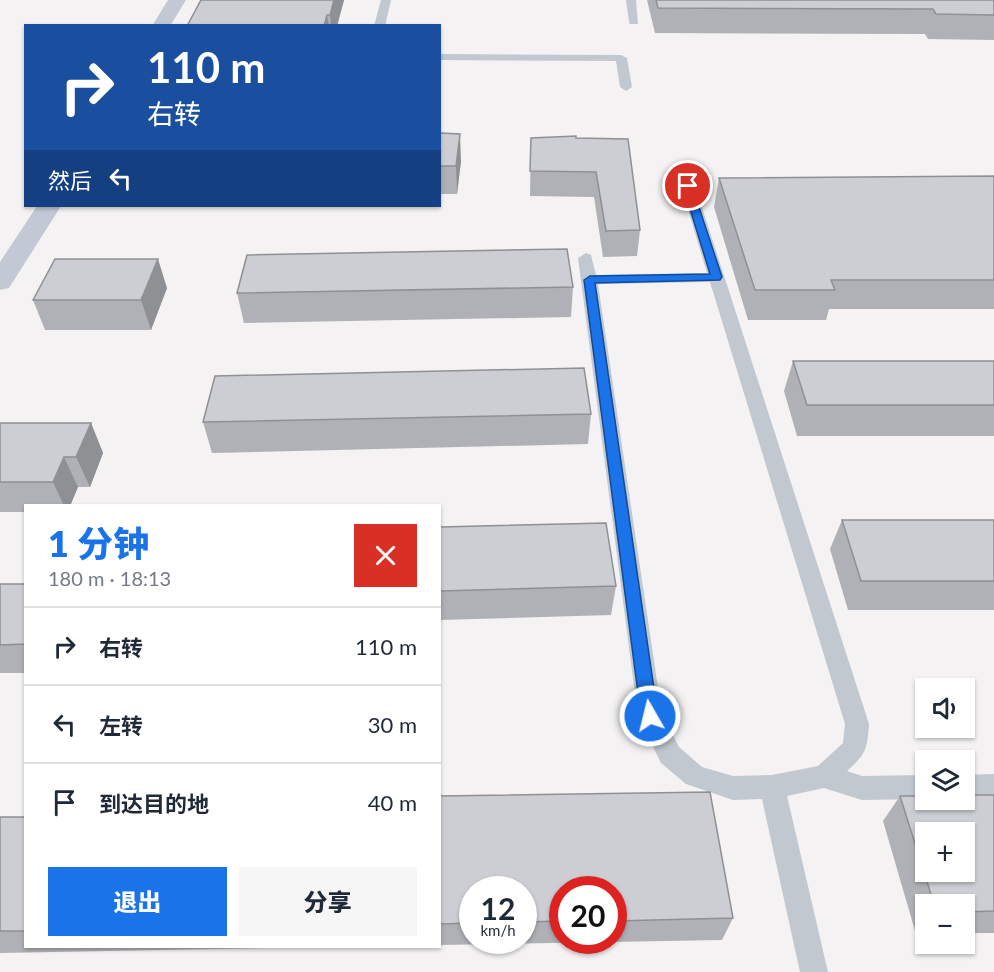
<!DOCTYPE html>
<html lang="zh">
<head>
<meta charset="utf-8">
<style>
	body { margin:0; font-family:Lato,"Noto Sans SC",sans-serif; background:#f6f6f7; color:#1f2937; height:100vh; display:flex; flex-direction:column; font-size:22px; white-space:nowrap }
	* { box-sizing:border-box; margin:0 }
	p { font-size:20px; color:#747a83 }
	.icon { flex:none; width:33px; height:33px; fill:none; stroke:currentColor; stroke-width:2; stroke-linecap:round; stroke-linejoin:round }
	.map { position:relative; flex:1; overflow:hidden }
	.drawer { position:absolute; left:24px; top:504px; width:417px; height:444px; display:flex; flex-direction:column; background:#fff; border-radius:0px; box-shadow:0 2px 4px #0004 }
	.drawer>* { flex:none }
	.guide { position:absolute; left:24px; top:24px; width:417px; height:183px; border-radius:0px; box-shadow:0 2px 4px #0004; background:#1a4fa0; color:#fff; overflow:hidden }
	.tools { position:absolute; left:915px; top:678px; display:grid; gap:12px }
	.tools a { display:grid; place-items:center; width:60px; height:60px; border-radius:0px; background:#fff; box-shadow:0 2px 4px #0004; font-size:30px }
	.speed { position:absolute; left:459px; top:876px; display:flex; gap:12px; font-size:30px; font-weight:700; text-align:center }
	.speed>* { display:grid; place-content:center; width:78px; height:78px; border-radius:50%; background:#fff; box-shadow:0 2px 4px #0004; line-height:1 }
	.speed small { font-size:15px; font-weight:400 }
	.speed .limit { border:9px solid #d22; background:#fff; color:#111 }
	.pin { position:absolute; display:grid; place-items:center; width:51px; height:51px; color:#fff; margin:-26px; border:3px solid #fff; border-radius:50%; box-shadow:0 2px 6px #0007 }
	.me { position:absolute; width:66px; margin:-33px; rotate:352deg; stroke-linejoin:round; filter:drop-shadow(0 0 4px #0008) }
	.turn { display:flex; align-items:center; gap:21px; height:126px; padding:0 24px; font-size:27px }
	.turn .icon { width:78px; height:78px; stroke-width:2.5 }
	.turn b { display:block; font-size:42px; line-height:51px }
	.then { display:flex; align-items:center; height:57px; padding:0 24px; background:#0003; gap:12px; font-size:22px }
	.round { display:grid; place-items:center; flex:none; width:63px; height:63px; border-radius:0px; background:#f6f6f7 }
	.overview { display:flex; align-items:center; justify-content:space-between; height:102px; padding:0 24px }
	h1 { font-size:36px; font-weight:800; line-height:45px; color:#1a73e8 }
	.primary-button { display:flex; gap:12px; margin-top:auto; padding:12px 24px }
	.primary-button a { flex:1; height:69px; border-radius:0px; background:#1a73e8; color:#fff; font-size:24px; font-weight:800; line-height:69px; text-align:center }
	.primary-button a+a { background:#f6f6f7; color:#1f2937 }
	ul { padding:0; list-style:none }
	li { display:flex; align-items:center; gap:18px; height:78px; padding:0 24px; border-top:2px solid #e0e1e3 }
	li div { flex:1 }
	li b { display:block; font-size:22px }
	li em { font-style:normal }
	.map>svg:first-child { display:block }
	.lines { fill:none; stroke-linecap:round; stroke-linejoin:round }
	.lane { fill:#c1c8cf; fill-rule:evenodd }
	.secondary { fill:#c2c9d4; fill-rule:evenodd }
	.wall { fill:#afb1b6; fill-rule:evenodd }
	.shaded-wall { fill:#8f9094 }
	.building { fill:#ccced4; stroke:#8f9094; stroke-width:1.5; fill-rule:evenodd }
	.route { fill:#1a73e8; stroke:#114b97; stroke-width:1.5 }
</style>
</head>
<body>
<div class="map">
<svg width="994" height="972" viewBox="0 0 994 972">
	<rect width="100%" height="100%" fill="#f4f2f2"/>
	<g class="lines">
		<path class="lane" d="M381 0H391L385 26H374Z
			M626 0H636L638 24H630L629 22Z
			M440 54 621 55 627 58 632 87 626 91 620 87 616 61 440 60Z
			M688 182 695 186 869 724C867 750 866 754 847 771L862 776 926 775V799L862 800 824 788 787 796 828 972H800L762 799 733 800 686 784 661 763 638 716 578 258 586 253 591 255 596 275 707 273 681 186ZM710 282 845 724 843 743 818 766 772 775 733 776 702 767 679 747 662 715 598 284Z
			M994 774V798L964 799V775Z"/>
		<path class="secondary" d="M168 0H186L170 26H152Z
			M37 206H61L9 288 0 290V262Z"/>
	</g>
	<path class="wall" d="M344 0 337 26H187Z
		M647 0H994V40L928 39 925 34 655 33Z
		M440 133 461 161 457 194H440Z
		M531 138H576L640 230 637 256 603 257 594 197 530 196Z
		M994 176V309H829L826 320H748L714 207 719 178Z
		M573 287 571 317 244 323 237 293Z
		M167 288 151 330H45L33 300Z
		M793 361H994V436H797L784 391Z
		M591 414 588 444 212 453 203 422Z
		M0 423H91L103 453 90 487H78L70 506H26V512H0Z
		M842 520H994V610H848L830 549Z
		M440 527 616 586 611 615 440 620Z
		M0 584H26V673H0Z
		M994 795V933H964V904H926V934H916L883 821 900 796Z
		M440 796 733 918 722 940 440 945ZM472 890H524V940H472ZM562 890H614V940H562Z
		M0 817H26V946H372L0 953Z"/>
	<path class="shaded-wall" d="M334 0H344L337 26H331L330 15Z
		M327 15 329 26H324Z
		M460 134 461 161 457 194 456 166Z
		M158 259 167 288 151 330 141 300Z
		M91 423 103 453 90 487 76 457Z
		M64 457 78 487 70 506H64L53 482Z"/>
	<path class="building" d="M201 0H334L330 15H327L324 26H187Z
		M656 0H994V15L936 14 933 9 658 8Z
		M440 133 460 134 456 166H440Z
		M576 136V138L628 139 640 230 606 231 596 172 530 171 531 138Z
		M994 176V280H831L835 290H755L719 178Z
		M567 249 573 287 237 293 247 255Z
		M55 259H158L141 300H33Z
		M793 361H994V405H807Z
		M584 368 591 414 203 422 215 376Z
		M0 423H91L76 457H64L53 482H0Z
		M842 520H994V581H861Z
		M606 523 616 586 440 591V527Z
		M0 584H26V644L0 645Z
		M710 792 733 918 614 921V890H562V921L524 922V890H472V923L440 924V796Z
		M964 795H994V911L964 912V904H934L900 796H926V800H964ZM926 832H964V872H926Z
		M0 817H26V931H0Z"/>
	<path class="route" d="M688 183 692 186 722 277 720 280 595 283 658 716 656 722 650 724 644 722 641 716 584 280 590 276 710 274 683 186Z"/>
</svg>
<div class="tools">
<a><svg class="icon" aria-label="sound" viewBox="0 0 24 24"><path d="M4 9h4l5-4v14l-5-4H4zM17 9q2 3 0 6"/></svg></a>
<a><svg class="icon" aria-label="layers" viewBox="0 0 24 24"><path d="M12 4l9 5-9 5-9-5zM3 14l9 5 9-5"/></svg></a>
<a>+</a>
<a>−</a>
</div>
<div class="speed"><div>12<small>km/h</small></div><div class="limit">20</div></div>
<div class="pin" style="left:688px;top:186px;background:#d93025"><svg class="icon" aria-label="arrive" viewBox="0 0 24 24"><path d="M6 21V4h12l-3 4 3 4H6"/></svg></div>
<svg class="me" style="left:650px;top:716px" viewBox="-20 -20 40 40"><circle r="17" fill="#1a73e8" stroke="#fff" stroke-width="3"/><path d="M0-11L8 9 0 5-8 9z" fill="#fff"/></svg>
<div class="guide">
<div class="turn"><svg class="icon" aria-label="right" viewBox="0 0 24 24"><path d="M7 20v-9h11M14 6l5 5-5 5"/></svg><div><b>110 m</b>右转</div></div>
<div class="then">然后<svg class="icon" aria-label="left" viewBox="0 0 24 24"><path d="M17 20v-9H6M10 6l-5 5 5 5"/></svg></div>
</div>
<section class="drawer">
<div class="overview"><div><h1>1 分钟</h1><p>180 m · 18:13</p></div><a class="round" style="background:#d93025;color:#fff"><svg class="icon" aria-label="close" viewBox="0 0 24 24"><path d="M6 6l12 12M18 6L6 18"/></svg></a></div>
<ul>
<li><svg class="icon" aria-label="right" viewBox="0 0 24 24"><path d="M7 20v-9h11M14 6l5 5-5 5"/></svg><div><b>右转</b></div><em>110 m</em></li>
<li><svg class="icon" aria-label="left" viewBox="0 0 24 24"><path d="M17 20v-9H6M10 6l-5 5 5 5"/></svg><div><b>左转</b></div><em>30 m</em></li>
<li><svg class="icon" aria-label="arrive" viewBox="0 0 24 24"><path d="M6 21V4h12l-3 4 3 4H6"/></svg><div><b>到达目的地</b></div><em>40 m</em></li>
</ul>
<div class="primary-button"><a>退出</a><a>分享</a></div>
</section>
</div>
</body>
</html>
